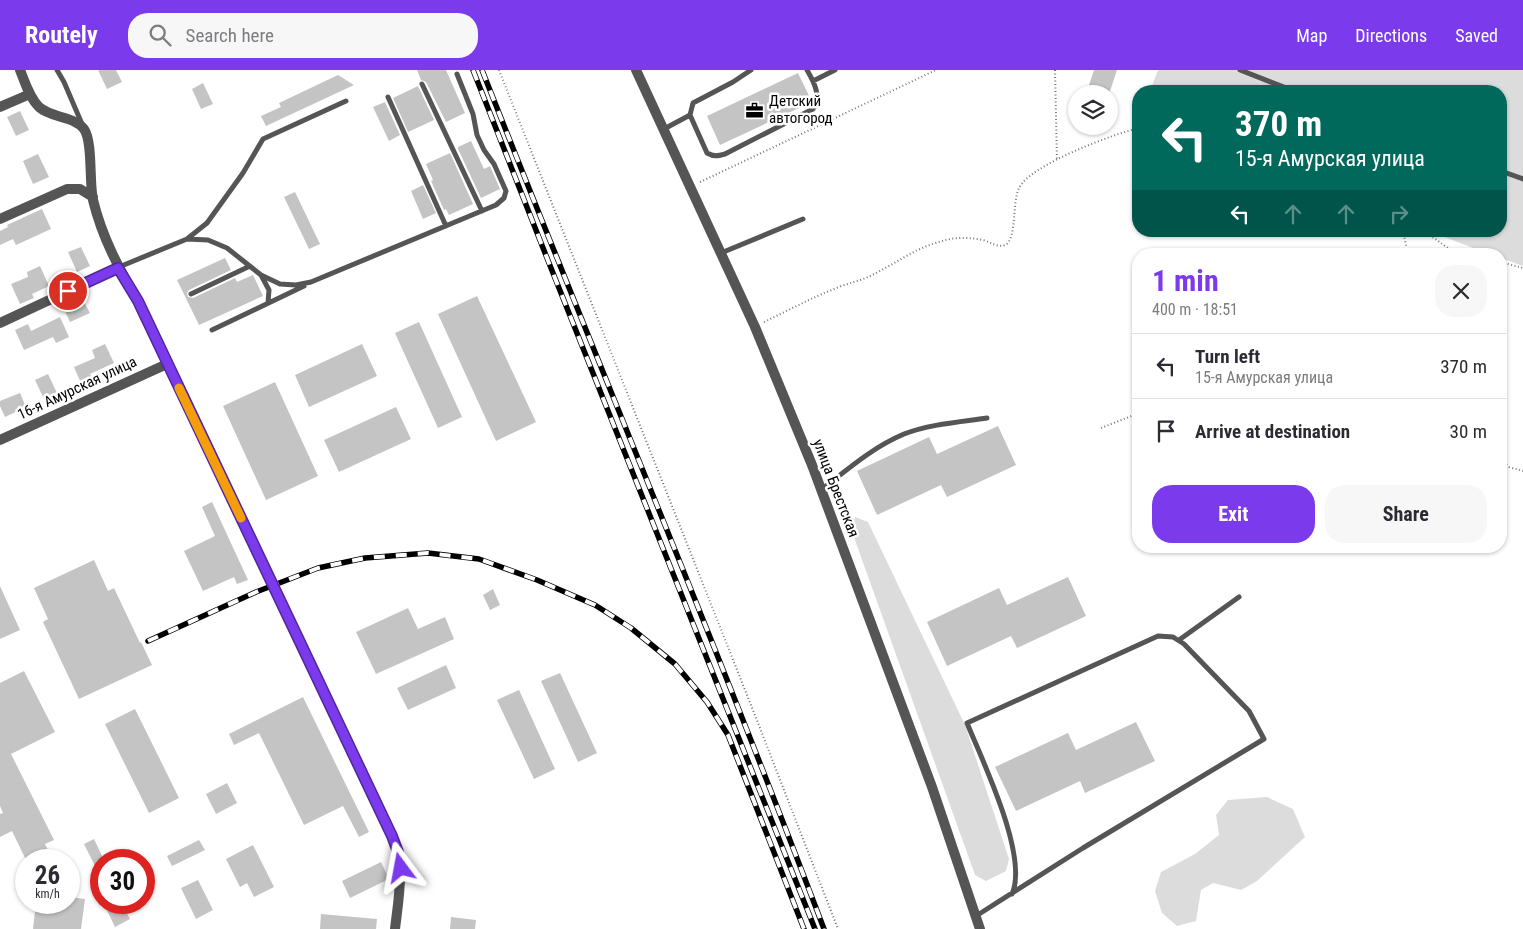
<!DOCTYPE html>
<html lang="en">
<head>
<meta charset="utf-8">
<style>
	body { margin:0; font-family:"Roboto Condensed",sans-serif; background:#f7f7f7; color:#2b2b33; height:100vh; display:flex; flex-direction:column; font-size:19px; white-space:nowrap }
	* { box-sizing:border-box; margin:0 }
	p { font-size:16px; color:#7c7c81 }
	.icon { flex:none; width:28px; height:28px; fill:none; stroke:currentColor; stroke-width:2; stroke-linecap:round; stroke-linejoin:round }
	.map { position:relative; flex:1; overflow:hidden }
	.sheet { position:absolute; left:1132px; top:178px; width:375px; height:305px; display:flex; flex-direction:column; background:#fff; border-radius:20px; box-shadow:0 1px 4px #0004 }
	.sheet>* { flex:none }
	.banner { position:absolute; left:1132px; top:15px; width:375px; height:152px; border-radius:20px; box-shadow:0 1px 4px #0004; background:#00695c; color:#fff; overflow:hidden }
	.fabs { position:absolute; left:1068px; top:15px; display:grid; gap:10px }
	.fabs a { display:grid; place-items:center; width:50px; height:50px; border-radius:50%; background:#fff; box-shadow:0 1px 4px #0004; font-size:25px }
	.speed { position:absolute; left:15px; top:779px; display:flex; gap:10px; font-size:25px; font-weight:700; text-align:center }
	.speed>* { display:grid; place-content:center; width:65px; height:65px; border-radius:50%; background:#fff; box-shadow:0 1px 4px #0004; line-height:1 }
	.speed small { font-size:12px; font-weight:400 }
	.speed .limit { border:8px solid #d22; background:#fff; color:#111 }
	.pin { position:absolute; display:grid; place-items:center; width:42px; height:42px; color:#fff; margin:-21px; border:2px solid #fff; border-radius:50%; box-shadow:0 1px 5px #0007 }
	.me { position:absolute; width:55px; margin:-28px; rotate:347deg; stroke-linejoin:round; filter:drop-shadow(0 0 4px #0008) }
	.turn { display:flex; align-items:center; gap:18px; height:105px; padding:0 20px; font-size:22px }
	.turn .icon { width:65px; height:65px; stroke-width:2.5 }
	.turn b { display:block; font-size:35px; line-height:42px }
	.lanes { display:flex; align-items:center; height:48px; padding:0 20px; background:#0003; justify-content:center; gap:25px; direction:ltr }
	.lanes .off { opacity:.35 }
	.round { display:grid; place-items:center; flex:none; width:52px; height:52px; border-radius:20px; background:#f7f7f7 }
	.head { display:flex; align-items:center; justify-content:space-between; height:85px; padding:0 20px }
	h1 { font-size:30px; font-weight:700; line-height:38px; color:#7c3aed }
	.cta { display:flex; gap:10px; margin-top:auto; padding:10px 20px }
	.cta a { flex:1; height:58px; border-radius:20px; background:#7c3aed; color:#fff; font-size:20px; font-weight:700; line-height:58px; text-align:center }
	.cta a+a { background:#f7f7f7; color:#2b2b33 }
	ul { padding:0; list-style:none }
	li { display:flex; align-items:center; gap:15px; height:65px; padding:0 20px; border-top:1px solid #e1e1e2 }
	li div { flex:1 }
	li b { display:block; font-size:19px }
	li em { font-style:normal }
	header { display:flex; align-items:center; gap:30px; box-sizing:border-box; height:70px; padding:0 25px; background:#7c3aed; color:#fff }
	header strong { font-size:24px }
	nav { display:flex; gap:28px; margin-inline-start:auto; font-size:18px }
	.search { width:350px; height:45px; background:#f7f7f7; display:flex; align-items:center; gap:12px; box-sizing:border-box; padding:0 18px; border-radius:20px; color:#7c7c81; font-size:19px }
	.map>svg:first-child { display:block }
	.green { fill:#dcdcdc }
	.building { fill:#c4c4c4 }
	.lines { fill:none; stroke-linecap:round; stroke-linejoin:round }
	.path { stroke:#777; stroke-width:2; stroke-dasharray:1 2.5; stroke-linecap:butt }
	.lane { stroke:#555; stroke-width:5 }
	.street { stroke:#555; stroke-width:10 }
	.rail-casing { stroke:#000; stroke-width:5.5 }
	.rail { stroke:#fff; stroke-width:4; stroke-dasharray:11; stroke-linecap:butt }
	.route-casing { stroke:#51269a; stroke-width:12 }
	.route { stroke:#7c3aed; stroke-width:9 }
	.slow { stroke:#f59e0b; stroke-width:9 }
	.labels { text-anchor:middle; dominant-baseline:central; stroke-width:5; stroke-linejoin:round; paint-order:stroke }
	.poi-label { font-size:15px; fill:#000; stroke:#fff; text-anchor:start }
	.street-label { font-size:15px; fill:#000; stroke:#fff }
</style>
</head>
<body>
<header>
<strong>Routely</strong>
<div class="search"><svg class="icon" aria-label="search" viewBox="0 0 24 24"><circle cx="10" cy="10" r="6"/><path d="M15 15l6 6"/></svg>Search here</div>
<nav><a>Map</a><a>Directions</a><a>Saved</a></nav>
</header>
<div class="map">
<svg width="1523" height="859" viewBox="0 0 1523 859">
	<rect width="100%" height="100%" fill="#fff"/>
	<path class="green" d="M1158 0H1523V196L1501 188V184H1489L1429 161H1501V21H1150Z
		M855 447 868 452 965 655 1009 789 1006 801 986 811 975 805 851 459Z
		M1267 727 1293 739 1305 767 1257 811 1241 820 1213 813 1201 820 1196 851 1177 856 1162 843 1155 821 1161 802 1195 784 1219 765 1216 745 1228 730Z"/>
	<path class="building" d="M98 0H116L122 12 107 19Z
		M417 0H446L465 43 446 52 426 12 421 10Z
		M1094 0H1117L1109 24H1086Z
		M798 3 812 32 720 75 707 46Z
		M338 5 354 15 266 56 261 46 281 37 279 33Z
		M203 13 213 34 201 39 192 19Z
		M418 16 434 50 408 62 393 28Z
		M385 32 400 65 389 71 373 37Z
		M20 41 29 60 16 66 7 47Z
		M471 71 484 99 490 96 500 119 481 128 458 79V77Z
		M450 83 473 134 449 145 446 139 444 140 431 111 433 110 426 94Z
		M38 84 49 107 33 114 23 91Z
		M423 115 436 143 423 149 411 121Z
		M295 122 320 174 309 179 284 127Z
		M42 139 51 159 16 175 13 169 0 175V161L8 157 7 155Z
		M81 177 90 196 77 202 68 182Z
		M225 188 231 200 189 220 187 223 188 227 193 228 235 208 237 212 253 205 263 226 199 255 177 210Z
		M40 196 49 216 32 224 34 228 20 234 11 214 28 207 27 202Z
		M477 226 536 352 496 371 438 244Z
		M83 230 90 243 70 252 64 239Z
		M60 247 69 267 56 273 53 267 24 280 15 260 28 254 31 261Z
		M419 252 462 347 438 358 395 263Z
		M105 274 114 293 90 304 92 308 81 313 74 297 95 288 92 280Z
		M362 274 377 306 309 337 295 305Z
		M48 304 57 323 44 329 35 310Z
		M275 312 318 406 266 430 223 336Z
		M20 323 26 337 5 347 0 336V331Z
		M396 337 411 369 339 402 324 370Z
		M998 356 1016 395 947 427 941 415 877 445 857 401 929 367 937 384Z
		M212 432 248 510 237 514 234 507 203 521 184 481 215 466 202 437Z
		M94 490 108 521 114 518 140 573 141 572 152 595 79 629 43 552 48 549 34 518Z
		M1068 507 1086 546 1017 578 1011 566 947 596 927 552 999 518 1007 535Z
		M0 516 20 560 0 569Z
		M493 519 500 535 490 540 483 525Z
		M408 538 418 559 445 547 454 569 376 604 356 562Z
		M446 595 456 618 408 640 397 618Z
		M24 601 55 662 11 684 54 770 45 774 53 790H26L12 761 0 767V744L3 743 0 736V613Z
		M560 603 597 683 578 692 541 611Z
		M519 620 555 699 534 709 497 630Z
		M303 627 369 762 359 767 343 736 304 755 259 663 234 675 229 664Z
		M135 639 179 728 149 743 105 654Z
		M1136 652 1155 691 1085 723 1080 711 1016 741 995 697 1068 663 1076 680Z
		M227 713 237 733 216 744 206 724Z
		M94 769 104 790H101V808L84 774Z
		M199 770 205 780 172 796 167 786Z
		M253 775 274 817 254 827 247 813 240 817 226 789Z
		M381 792 389 809 350 828 342 811Z
		M198 810 213 840 196 849 181 818Z
		M69 827 85 829 81 859H33L36 832H69Z
		M103 832H121L130 849 115 857Z
		M321 844 377 849 376 859H320Z
		M451 847 476 850 475 859H450Z"/>
	<g class="lines">
		<path class="path" d="M499 0 751 635 838 859
			M1055 0 1057 91
			M700 112 936 0
			M1403 161 1408 184
			M1420 161 1434 168 1456 184
			M1501 192 1523 198
			M764 252C789 240 813 227 839 217 849 213 859 211 868 207 892 196 913 179 939 172 953 167 968 167 983 170 991 172 997 178 1005 175 1017 170 1012 132 1019 118 1030 95 1113 64 1139 58
			M1101 358 1139 343
			M1501 390 1509 397 1523 401"/>
		<path class="lane" d="M57 0 64 12 82 54
			M751 0 733 12 693 33 690 45 707 83C714 87 718 86 725 84L813 39C822 27 814 12 807 0
			M1240 0 1294 21
			M813 11 835 0
			M422 14 482 141
			M388 27 446 156
			M664 59 690 45
			M1501 101 1523 109
			M187 169 207 153 243 103 263 69 346 31
			M721 183 803 149
			M119 197 187 169 208 170 227 178 261 205 280 214 296 215 311 212 496 135 504 128 506 121 494 94 484 80 477 65 473 44 457 4
			M261 205 269 220 268 233
			M191 224 250 196
			M212 260 304 216
			M821 420C848 399 873 377 904 364 930 354 960 352 987 348
			M1179 570 1239 527
			M976 846 1083 778 1264 669 1249 641 1184 574 1173 567 1158 566 967 653C982 690 1029 786 1012 824"/>
		<path class="street" d="M20 0C25 12 29 27 39 37 51 48 74 46 84 59 93 72 89 113 93 130 102 167 119 199 138 231L392 766C405 800 399 824 395 859
			M636 0 755 257 812 395 932 717 980 859
			M0 37 30 24
			M0 149 67 119H80L93 127
			M0 253 118 198
			M0 370 167 294"/>
		<defs>
			<path id="rail" d="M473 0 547 188 815 859
				M482 0C595 287 715 571 824 859
				M148 571 256 522 318 498 365 488 428 483 479 489 537 510 595 535 631 558 675 594 707 632 728 665 804 859"/>
		</defs>
		<use href="#rail" class="rail-casing"/>
		<use href="#rail" class="rail"/>
	</g>
	<g class="lines">
		<defs>
			<path id="route" d="M68 221 118 198 138 231 392 766 398 782 401 798"/>
		</defs>
		<use href="#route" class="route-casing"/>
		<use href="#route" class="route"/>
		<path class="slow" d="M179 318 241 448"/>
	</g>
	<defs>
		<symbol id="office-bare" viewBox="-9 -9 18 18"><path d="M-6-3h4V-5.5h4V-3h4V5H-6ZM-1-4.5V-3h2v-1.5ZM-6 0V1H6V0Z" fill="#000" stroke="#fff" stroke-width="2.5" paint-order="stroke"/></symbol>
	</defs>
	<g fill-rule="evenodd">
		<use href="#office-bare" x="742" y="28" width="25" height="25"/>
	</g>
	<g class="labels">
		<g class="poi-label">
			<text x="769" y="31">Детский<tspan x="769" dy="17">автогород</tspan></text>
		</g>
		<g class="street-label">
			<text transform="translate(77 318) rotate(-25)">16-я Амурская улица</text>
			<text transform="translate(836 418) rotate(69)">улица Брестская</text>
		</g>
	</g>
</svg>
<div class="fabs">
<a><svg class="icon" aria-label="layers" viewBox="0 0 24 24"><path d="M12 4l9 5-9 5-9-5zM3 14l9 5 9-5"/></svg></a>
</div>
<div class="speed"><div>26<small>km/h</small></div><div class="limit">30</div></div>
<div class="pin" style="left:68px;top:221px;background:#d93025"><svg class="icon" aria-label="arrive" viewBox="0 0 24 24"><path d="M6 21V4h12l-3 4 3 4H6"/></svg></div>
<svg class="me" style="left:401px;top:798px" viewBox="-20 -20 40 40"><path d="M0-17L14 15 0 8-14 15z" fill="#7c3aed" stroke="#fff" stroke-width="4"/></svg>
<div class="banner">
<div class="turn"><svg class="icon" aria-label="left" viewBox="0 0 24 24"><path d="M17 20v-9H6M10 6l-5 5 5 5"/></svg><div><b>370 m</b>15-я Амурская улица</div></div>
<div class="lanes"><svg class="icon" aria-label="left" viewBox="0 0 24 24"><path d="M17 20v-9H6M10 6l-5 5 5 5"/></svg><svg class="icon off" aria-label="ahead" viewBox="0 0 24 24"><path d="M12 20V5M6 11l6-6 6 6"/></svg><svg class="icon off" aria-label="ahead" viewBox="0 0 24 24"><path d="M12 20V5M6 11l6-6 6 6"/></svg><svg class="icon off" aria-label="right" viewBox="0 0 24 24"><path d="M7 20v-9h11M14 6l5 5-5 5"/></svg></div>
</div>
<section class="sheet">
<div class="head"><div><h1>1 min</h1><p>400 m · 18:51</p></div><a class="round"><svg class="icon" aria-label="close" viewBox="0 0 24 24"><path d="M6 6l12 12M18 6L6 18"/></svg></a></div>
<ul>
<li><svg class="icon" aria-label="left" viewBox="0 0 24 24"><path d="M17 20v-9H6M10 6l-5 5 5 5"/></svg><div><b>Turn left</b><p>15-я Амурская улица</p></div><em>370 m</em></li>
<li><svg class="icon" aria-label="arrive" viewBox="0 0 24 24"><path d="M6 21V4h12l-3 4 3 4H6"/></svg><div><b>Arrive at destination</b></div><em>30 m</em></li>
</ul>
<div class="cta"><a>Exit</a><a>Share</a></div>
</section>
</div>
</body>
</html>
